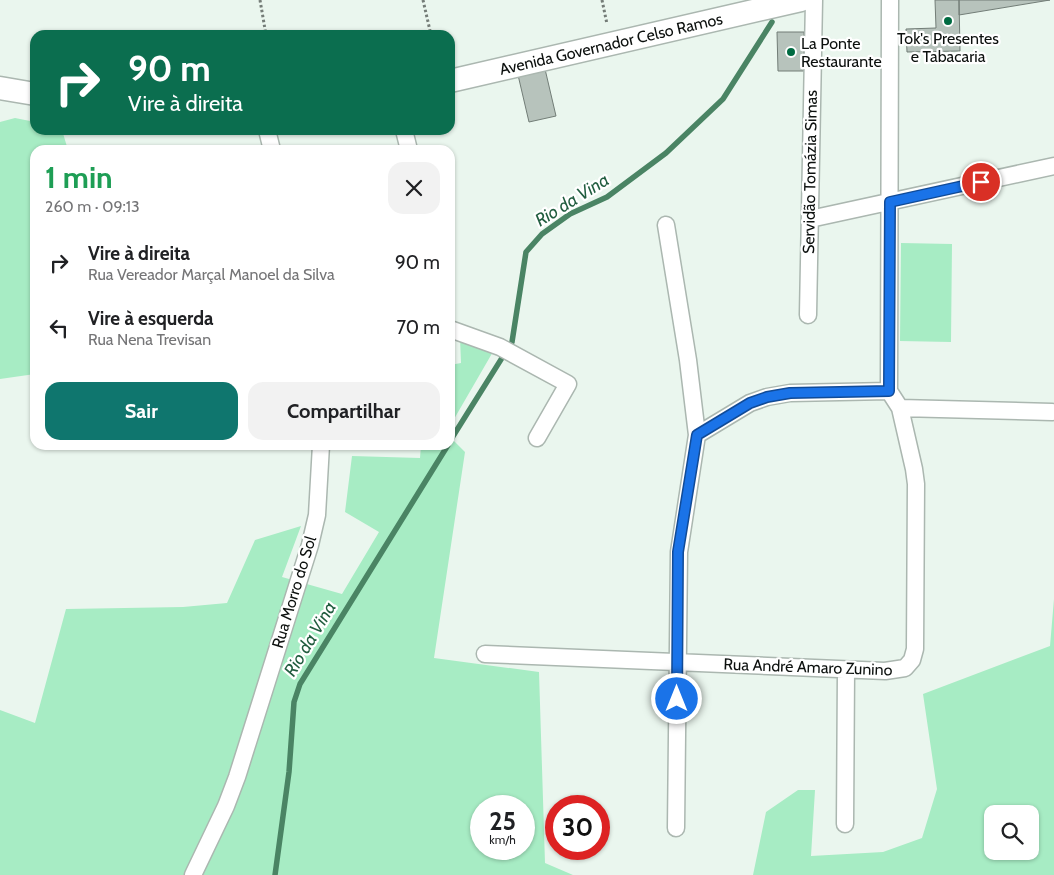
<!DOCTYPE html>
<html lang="pt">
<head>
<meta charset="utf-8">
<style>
	body { margin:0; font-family:Cabin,sans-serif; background:#f2f2f2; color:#202124; height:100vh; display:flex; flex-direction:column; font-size:19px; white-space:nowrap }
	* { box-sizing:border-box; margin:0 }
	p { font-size:16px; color:#757577 }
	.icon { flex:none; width:28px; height:28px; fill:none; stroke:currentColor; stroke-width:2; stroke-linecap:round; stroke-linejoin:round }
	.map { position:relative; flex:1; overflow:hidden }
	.sheet { position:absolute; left:30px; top:145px; width:425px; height:305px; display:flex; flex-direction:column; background:#fff; border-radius:15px; box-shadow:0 1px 4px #0004 }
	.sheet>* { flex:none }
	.top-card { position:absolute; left:30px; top:30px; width:425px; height:105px; border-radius:15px; box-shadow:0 1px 4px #0004; background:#0b6e4f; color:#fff; overflow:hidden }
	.buttons { position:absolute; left:984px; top:805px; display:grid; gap:10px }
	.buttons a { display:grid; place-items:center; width:55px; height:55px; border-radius:10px; background:#fff; box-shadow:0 1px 4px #0004; font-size:25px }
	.speed { position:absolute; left:470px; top:795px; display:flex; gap:10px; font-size:25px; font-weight:700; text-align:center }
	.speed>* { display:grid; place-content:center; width:65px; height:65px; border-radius:50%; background:#fff; box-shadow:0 1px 4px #0004; line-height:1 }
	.speed small { font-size:12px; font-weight:400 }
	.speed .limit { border:8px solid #d22; background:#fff; color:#111 }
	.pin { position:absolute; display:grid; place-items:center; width:42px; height:42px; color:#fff; margin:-21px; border:2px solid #fff; border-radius:50%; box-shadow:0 1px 5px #0007 }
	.me { position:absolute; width:55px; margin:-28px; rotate:0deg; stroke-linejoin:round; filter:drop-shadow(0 0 4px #0008) }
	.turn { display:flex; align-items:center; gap:18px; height:105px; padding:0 15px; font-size:22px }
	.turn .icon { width:65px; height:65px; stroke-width:2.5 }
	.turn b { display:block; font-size:35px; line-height:42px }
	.round { display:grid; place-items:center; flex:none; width:52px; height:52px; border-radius:15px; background:#f2f2f2 }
	.headline { display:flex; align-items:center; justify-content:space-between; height:85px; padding:0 15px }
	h1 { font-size:30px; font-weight:800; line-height:38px; color:#1e9e55 }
	.primary-button { display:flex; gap:10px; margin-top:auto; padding:10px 15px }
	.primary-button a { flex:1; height:58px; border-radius:15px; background:#0f766e; color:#fff; font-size:20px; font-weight:800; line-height:58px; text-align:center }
	.primary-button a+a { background:#f2f2f2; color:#202124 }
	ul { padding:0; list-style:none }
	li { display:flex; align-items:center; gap:15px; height:65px; padding:0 15px }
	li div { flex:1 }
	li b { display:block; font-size:19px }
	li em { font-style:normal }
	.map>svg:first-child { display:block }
	.green { fill:#a7ecc4; fill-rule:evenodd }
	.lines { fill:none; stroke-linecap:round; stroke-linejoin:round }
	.stream { stroke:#4a8464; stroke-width:5.5 }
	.building { fill:#b7c3bc; stroke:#727d77 }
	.street-casing { stroke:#abb7b0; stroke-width:19 }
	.secondary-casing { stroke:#abb7b0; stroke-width:25 }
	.path { stroke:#747c77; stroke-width:3; stroke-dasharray:2.5 2.5; stroke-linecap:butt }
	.street { stroke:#fff; stroke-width:16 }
	.secondary { stroke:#fff; stroke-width:22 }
	.route-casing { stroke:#114b97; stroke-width:12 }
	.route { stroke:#1a73e8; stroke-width:9 }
	.poi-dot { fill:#006b42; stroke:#fff; stroke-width:2 }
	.labels { text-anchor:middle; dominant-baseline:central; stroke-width:4.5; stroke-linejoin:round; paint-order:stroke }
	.poi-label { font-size:16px; fill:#0c100e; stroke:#fff }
	.street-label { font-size:16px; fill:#0c100e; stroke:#fff }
	.water-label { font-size:18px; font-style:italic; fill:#215d3f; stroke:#fff }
</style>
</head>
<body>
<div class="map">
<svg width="1054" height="875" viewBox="0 0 1054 875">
	<rect width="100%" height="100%" fill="#eaf6ee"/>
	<path class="green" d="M15 118 35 122V130H62L68 150H35V374L0 379V122Z
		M901 243 952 244 951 342 900 341Z
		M460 338 494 350 450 426V365L461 363Z
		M450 437 465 452 434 658 539 672 545 863 573 875H0V710L35 723 66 609 183 607 227 603 255 540 301 526 282 577 342 594 379 532 345 512 352 456 420 458 421 445H450ZM481 806H524V849H481Z
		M1054 599V875H753L766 812 798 790H815L811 856 883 852 922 838 937 789 923 694 1050 646ZM992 814H1030V851H992Z"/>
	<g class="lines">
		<path class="stream" d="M450 441 512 342 526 252 542 234 570 214 607 197 666 153 723 99 772 22
			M275 875 289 772 294 702 300 684 448 445"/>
	</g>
	<path class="building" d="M935 0H959L960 51 907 52 906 29 936 28Z
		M959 0H1050L959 15Z
		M777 32H804V71H778Z
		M545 69 556 116 529 122 518 75Z"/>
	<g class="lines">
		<defs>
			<path id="street" d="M267 130 272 150
				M404 130 409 150
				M810 219 1054 166
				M666 225 688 360 697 435
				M808 315 814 0
				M450 329 500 347 568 384 537 438
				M889 391 890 0
				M900 408 1052 412
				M485 654 885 671 905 668 912 660 915 649 916 484 914 469 900 408 889 391
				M845 824 846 670
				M676 828 679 552 697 435 750 403 767 397 790 393 889 391
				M193 875 226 806 237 777 310 545 317 515 321 445"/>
			<path id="secondary" d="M450 81 801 0
				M0 88 35 94"/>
		</defs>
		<use href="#street" class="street-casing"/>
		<use href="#secondary" class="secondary-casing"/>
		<path class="path" d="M260 0 266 35
			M423 0 431 35
			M602 0 607 24"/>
		<use href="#street" class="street"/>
		<use href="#secondary" class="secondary"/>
	</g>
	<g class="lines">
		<defs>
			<path id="route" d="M677 699 678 552 697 435 750 403 767 397 790 393 889 391 890 202 981 182"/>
		</defs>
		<use href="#route" class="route-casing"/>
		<use href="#route" class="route"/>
	</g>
	<g class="poi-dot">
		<circle cx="948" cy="21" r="5"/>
		<circle cx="791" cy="52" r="5"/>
	</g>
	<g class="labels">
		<g class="poi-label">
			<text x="948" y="38">Tok's Presentes<tspan x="948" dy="18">e Tabacaria</tspan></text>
			<text x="801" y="43" text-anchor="start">La Ponte<tspan x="801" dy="18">Restaurante</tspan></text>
		</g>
		<g class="street-label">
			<text transform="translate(611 44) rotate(-13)">Avenida Governador Celso Ramos</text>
			<text transform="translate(810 172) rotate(-89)">Servidão Tomázia Simas</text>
			<text transform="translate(294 592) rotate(-73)">Rua Morro do Sol</text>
			<text transform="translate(808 667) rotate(2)">Rua André Amaro Zunino</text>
		</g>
		<g class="water-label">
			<text transform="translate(572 200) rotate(-32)">Rio da Vina</text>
			<text transform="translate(310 639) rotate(-59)">Rio da Vina</text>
		</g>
	</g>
</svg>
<div class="buttons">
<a><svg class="icon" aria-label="search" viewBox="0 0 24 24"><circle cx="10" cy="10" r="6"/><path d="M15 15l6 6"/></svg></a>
</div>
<div class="speed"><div>25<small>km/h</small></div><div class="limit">30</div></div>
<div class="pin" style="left:981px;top:182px;background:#d93025"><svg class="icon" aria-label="arrive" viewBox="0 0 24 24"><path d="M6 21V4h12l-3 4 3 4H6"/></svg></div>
<svg class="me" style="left:677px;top:699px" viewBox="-20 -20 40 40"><circle r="17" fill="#1a73e8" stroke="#fff" stroke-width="3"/><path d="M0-11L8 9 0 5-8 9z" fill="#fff"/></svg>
<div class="top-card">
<div class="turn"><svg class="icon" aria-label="right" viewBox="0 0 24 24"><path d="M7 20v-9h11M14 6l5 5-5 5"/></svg><div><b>90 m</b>Vire à direita</div></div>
</div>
<section class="sheet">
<div class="headline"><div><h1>1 min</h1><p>260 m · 09:13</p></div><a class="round"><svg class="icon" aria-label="close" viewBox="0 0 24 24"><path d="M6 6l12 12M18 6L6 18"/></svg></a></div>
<ul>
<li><svg class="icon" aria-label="right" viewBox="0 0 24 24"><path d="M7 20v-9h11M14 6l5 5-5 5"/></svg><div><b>Vire à direita</b><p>Rua Vereador Marçal Manoel da Silva</p></div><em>90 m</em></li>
<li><svg class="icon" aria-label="left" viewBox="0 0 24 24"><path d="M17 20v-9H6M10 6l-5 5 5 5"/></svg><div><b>Vire à esquerda</b><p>Rua Nena Trevisan</p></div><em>70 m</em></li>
</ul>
<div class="primary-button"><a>Sair</a><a>Compartilhar</a></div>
</section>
</div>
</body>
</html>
